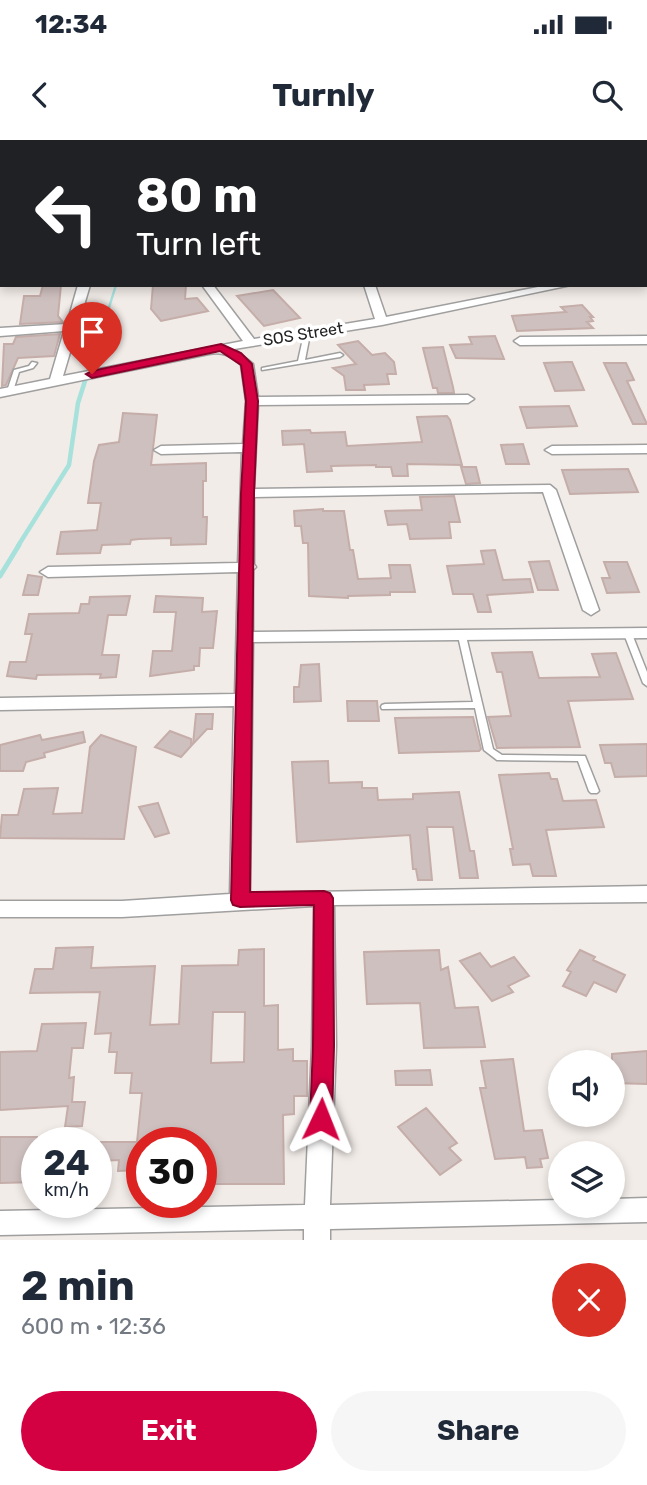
<!DOCTYPE html>
<html lang="en">
<head>
<meta charset="utf-8">
<style>
	body { margin:0; font-family:Rubik,sans-serif; background:#f6f6f7; color:#1f2937; height:100vh; display:flex; flex-direction:column; font-size:26px; white-space:nowrap }
	* { box-sizing:border-box; margin:0 }
	p { font-size:23px; color:#747a83 }
	.icon { flex:none; width:38px; height:38px; fill:none; stroke:currentColor; stroke-width:2; stroke-linecap:round; stroke-linejoin:round }
	.map { position:relative; height:1100px; overflow:hidden }
	.panel { display:flex; flex-direction:column; background:#fff; flex:1 }
	.panel>* { flex:none }
	.hud { position:absolute; left:0px; top:0px; width:648px; height:147px; box-shadow:0 4px 10px #0003; background:#202124; color:#fff; overflow:hidden }
	.controls { position:absolute; left:548px; top:910px; display:grid; gap:14px }
	.controls a { display:grid; place-items:center; width:77px; height:77px; border-radius:50%; background:#fff; box-shadow:0 4px 10px #0003; font-size:35px }
	.speed { position:absolute; left:21px; top:987px; display:flex; gap:14px; font-size:35px; font-weight:700; text-align:center }
	.speed>* { display:grid; place-content:center; width:91px; height:91px; border-radius:50%; background:#fff; box-shadow:0 4px 10px #0003; line-height:1 }
	.speed small { font-size:18px; font-weight:400 }
	.speed .limit { border:10px solid #d22; background:#fff; color:#111 }
	.pin { position:absolute; display:grid; place-items:center; width:60px; height:60px; color:#fff; margin:-72px -30px; border-radius:50% 50% 50% 0; rotate:-45deg; box-shadow:0 0 7px #0007 }
	.pin .icon { rotate:45deg }
	.me { position:absolute; width:77px; margin:-38px; rotate:2deg; stroke-linejoin:round; filter:drop-shadow(0 0 5px #0008) }
	.turn { display:flex; align-items:center; gap:24px; height:147px; padding:0 21px; font-size:32px }
	.turn .icon { width:91px; height:91px; stroke-width:2.5 }
	.turn b { display:block; font-size:49px; line-height:60px }
	.round { display:grid; place-items:center; flex:none; width:74px; height:74px; border-radius:37px; background:#f6f6f7 }
	.headline { display:flex; align-items:center; justify-content:space-between; height:119px; padding:0 21px }
	h1 { font-size:42px; font-weight:700; line-height:52px }
	.cta { display:flex; gap:14px; margin-top:auto; padding:14px 21px }
	.cta a { flex:1; height:80px; border-radius:42px; background:#d30042; color:#fff; font-size:28px; font-weight:700; line-height:80px; text-align:center }
	.cta a+a { background:#f6f6f7; color:#1f2937 }
	.status { display:flex; justify-content:space-between; align-items:center; height:49px; padding:0 35px; background:#fff; direction:ltr }
	.status svg { height:19px; fill:currentColor }
	header { display:flex; justify-content:space-between; align-items:center; height:91px; padding:0 21px; background:#fff; font-size:32px; font-weight:700 }
	.map>svg:first-child { display:block }
	.lines { fill:none; stroke-linecap:round; stroke-linejoin:round }
	.stream-far2 { stroke:#a7e1dc; stroke-width:2.5 }
	.stream-far1 { stroke:#a7e1dc; stroke-width:4.5 }
	.stream { stroke:#a7e1dc; stroke-width:5 }
	.building { fill:#cec0be; stroke:#c5ada9; stroke-width:2; fill-rule:evenodd }
	.service-casing { stroke:#9f9f9f; stroke-width:3 }
	.minor-casing { stroke:#9f9f9f; stroke-width:3 }
	.service { fill:#fff; fill-rule:evenodd }
	.minor { fill:#fff; fill-rule:evenodd }
	.route { fill:#d30042; stroke:#89002b; stroke-width:2 }
	.labels { text-anchor:middle; dominant-baseline:central; stroke-width:7; stroke-linejoin:round; paint-order:stroke }
	.far-street-label { font-size:16px; fill:#222; stroke:#fff }
</style>
</head>
<body>
<div class="status"><b>12:34</b><svg viewBox="0 0 49 12"><path d="M0 12V9h3v3zM5 12V6h3v6zM10 12V3h3v9zM15 12V0h3v12zM26 1h20v11H26zM47 4h2v5h-2z"/></svg></div>
<header><svg class="icon" aria-label="back" viewBox="0 0 24 24"><path d="M15 5l-7 7 7 7"/></svg>Turnly<svg class="icon" aria-label="search" viewBox="0 0 24 24"><circle cx="10" cy="10" r="6"/><path d="M15 15l6 6"/></svg></header>
<div class="map">
<svg width="647" height="1100" viewBox="0 0 647 1100">
	<rect width="100%" height="100%" fill="#f2ece8"/>
	<g class="lines">
		<path class="stream-far2" d="M382 2 386 0
			M106 177 116 145"/>
		<path class="stream-far1" d="M18 406 69 325 78 263 106 175"/>
		<path class="stream" d="M0 436 19 405"/>
	</g>
	<path class="building" d="M43 145H61L58 176 63 182 20 184 24 156H40Z
		M153 145H186L185 159 197 158 208 171 161 181 151 169Z
		M273 150 300 178 264 186 237 156Z
		M582 165 593 177H590L593 181 587 182 593 188 517 191 512 176 566 172 561 167Z
		M60 194 54 216 18 218 6 245 2 246 4 204H13L16 197Z
		M495 196 504 219 456 218 450 205 472 204 469 197Z
		M358 201 372 215 385 213 394 222 396 234H387L389 244 364 245 365 250H346L344 236 333 228 356 224 338 205Z
		M443 207 453 247 454 253H438L437 248H433L423 208Z
		M568 222H572L584 250 555 251 544 223Z
		M604 223H626L634 240 627 241 647 284H633Z
		M569 266 577 286 527 288 520 267Z
		M123 273 157 275 151 325 206 323V341H203V377H207L206 404 171 405V398L139 399 131 400 130 404 102 405 100 413 57 414 61 392 97 390 101 363H88L94 321 99 305 119 302Z
		M447 276 450 280 462 325 407 324 408 336H393L391 327H376V325L331 326 332 331 307 332 304 304 283 305 282 291 310 290 311 293 345 292 347 306 422 302 417 277Z
		M523 304 529 324H506L501 305Z
		M461 327H476L480 343 466 344Z
		M628 329 638 352 570 354 562 330Z
		M454 356 460 382H449L451 398 410 399 407 384 388 385 385 371 422 370 420 357Z
		M323 369V371H344L350 410H353L358 439 391 438 389 425H410L415 452H390V455L348 456V458L309 456 308 403H303L301 386H295L294 371Z
		M495 410 503 440 530 439 533 452 487 455 491 472H478L473 454H453L447 426 484 424 481 411Z
		M549 421 558 450H538L529 422Z
		M604 422H627L639 452 607 453 602 438H610Z
		M28 435 42 437 38 455H23Z
		M130 456 126 475H108L102 515H119L116 537 100 538 101 534 37 535 36 539 7 536 10 522H26L32 494H25L29 474 79 473 81 464H89L90 457Z
		M156 456 203 458 202 472 217 471 213 508H200L199 526H194V530L150 536 153 511H172L176 472H154Z
		M532 512 539 538 600 537 592 514 616 513 633 559 568 561 580 607 497 608 488 577 511 576 502 532H497L492 513Z
		M319 524 321 561 294 562V547H299L301 525Z
		M347 561H377L379 581H348Z
		M196 574H213L212 589H207L193 604Z
		M473 577 481 609 479 611 399 613 395 578Z
		M170 591 191 599V606L181 617 155 607Z
		M83 592 85 602 44 613 45 617 26 622 23 631H0V605L40 595 42 600Z
		M101 595 136 607 124 699 0 698 2 675H18L24 649 58 648 53 674 82 673 90 607Z
		M647 604V636L615 637 611 623H605L600 605Z
		M328 621 329 643 362 642V648H377L378 660 413 659V654L459 652 470 711H474L478 738H460L453 687H427L432 740H418L416 729H413L410 695 297 702 292 622Z
		M549 633 551 639H557L563 661 596 660 604 687 546 690 556 736H533L530 724 513 725 510 709H513L499 635Z
		M158 663 169 693 155 697 139 667Z
		M93 807 91 828 155 826 150 885 179 884 182 826 238 825 239 810 264 809V866L278 865V910L293 909V921H307V956H294V974L283 975 284 1044H201V1003H142V1030L118 1031 119 1020 99 1021 101 1002H137L142 953H130L132 933H115L117 912H109L111 893 95 894 100 852 30 853 35 829H53L56 808ZM213 872H245L244 922 211 923Z
		M439 810 441 830 448 827 455 868 478 867 485 907 424 908 420 863 367 864 364 812Z
		M580 810 595 817 593 820 625 835 616 852 594 842 586 856 563 846 571 832 567 830Z
		M480 813 491 827 514 817 529 836 508 846 513 852 492 861 460 821Z
		M86 883 83 908H72L69 938 74 937 72 962H85L82 986 65 987 68 966 0 970V912L37 911 42 884Z
		M647 911V944L612 943V914Z
		M513 919 524 991 542 990 548 1018 540 1019 542 1027 527 1028 525 1017 495 1019 480 948H486L481 921Z
		M430 930 432 945H396L395 931Z
		M426 968 457 1003 449 1008 461 1020 440 1035 398 987Z
		M0 997H37V1042L0 1043Z"/>
	<g class="lines">
		<defs>
			<path id="service" d="M307 192 310 194 305 220 340 213 343 215 340 217 262 230V228L298 221 304 194Z
				M32 222 37 223 33 228 19 232 13 251 10 253 8 252 7 251 14 230 29 226Z
				M628 491 632 494 647 532V546L643 543 624 494Z
				M462 493 466 496 493 609 502 615 585 616 599 651 597 653H591L589 651 578 621 497 620 484 610 475 568 382 569 381 567 382 565 385 564 473 562 458 496Z"/>
			<path id="minor" d="M119 0H127V2H119Z
				M481 0H489V2H481Z
				M0 51H2V57H0Z
				M0 115H2V121H0Z
				M646 125H647V131H646Z
				M78 145H90L63 236 243 201 202 145H213L254 199 375 179 364 145H375L386 177 548 145H571L382 185 234 209 253 224 258 257 468 255 474 259 468 263 258 265 254 349 550 345 556 350 599 470 591 475 583 470 543 352 254 357V424L256 427 253 430V492L647 488V498L253 502 250 753 647 746V762L334 765 336 906 330 1065 560 1060V1066H612V1059L647 1058V1082L330 1089V1100H304V1089L0 1095V1071L305 1065 312 906 314 766 122 777H0V761H122L230 754 234 566 0 570V558L235 554 238 432 48 437 40 432 48 427 238 423 242 312 161 314 154 310 161 306 243 304 246 261 241 225C231 216 223 211 209 214L0 257V249L50 239 64 191 0 196V188L67 184Z
				M647 196V204L520 205 514 201 520 197Z
				M647 305V313L552 314 545 310 552 306Z"/>
		</defs>
		<use href="#service" class="service-casing"/>
		<use href="#minor" class="minor-casing"/>
		<use href="#service" class="service"/>
		<use href="#minor" class="minor"/>
	</g>
	<path class="route" d="M221 204 241 213 252 224 258 261 254 353 250 752 324 751 330 753 333 758 334 906 332 979 328 986 321 989 313 986 310 979 313 906 314 765 240 767 233 765 231 760 241 353 246 261 241 225 220 211 92 238 86 234 92 231Z"/>
	<g class="labels">
		<g class="far-street-label">
			<text transform="translate(303 194) rotate(-9)">SOS Street</text>
		</g>
	</g>
</svg>
<div class="controls">
<a><svg class="icon" aria-label="sound" viewBox="0 0 24 24"><path d="M4 9h4l5-4v14l-5-4H4zM17 9q2 3 0 6"/></svg></a>
<a><svg class="icon" aria-label="layers" viewBox="0 0 24 24"><path d="M12 4l9 5-9 5-9-5zM3 14l9 5 9-5"/></svg></a>
</div>
<div class="speed"><div>24<small>km/h</small></div><div class="limit">30</div></div>
<div class="pin" style="left:92px;top:234px;background:#d93025"><svg class="icon" aria-label="arrive" viewBox="0 0 24 24"><path d="M6 21V4h12l-3 4 3 4H6"/></svg></div>
<svg class="me" style="left:321px;top:979px" viewBox="-20 -20 40 40"><path d="M0-17L14 15 0 8-14 15z" fill="#d30042" stroke="#fff" stroke-width="4"/></svg>
<div class="hud">
<div class="turn"><svg class="icon" aria-label="left" viewBox="0 0 24 24"><path d="M17 20v-9H6M10 6l-5 5 5 5"/></svg><div><b>80 m</b>Turn left</div></div>
</div>
</div>
<section class="panel">
<div class="headline"><div><h1>2 min</h1><p>600 m · 12:36</p></div><a class="round" style="background:#d93025;color:#fff"><svg class="icon" aria-label="close" viewBox="0 0 24 24"><path d="M6 6l12 12M18 6L6 18"/></svg></a></div>
<div class="cta"><a>Exit</a><a>Share</a></div>
</section>
</body>
</html>
